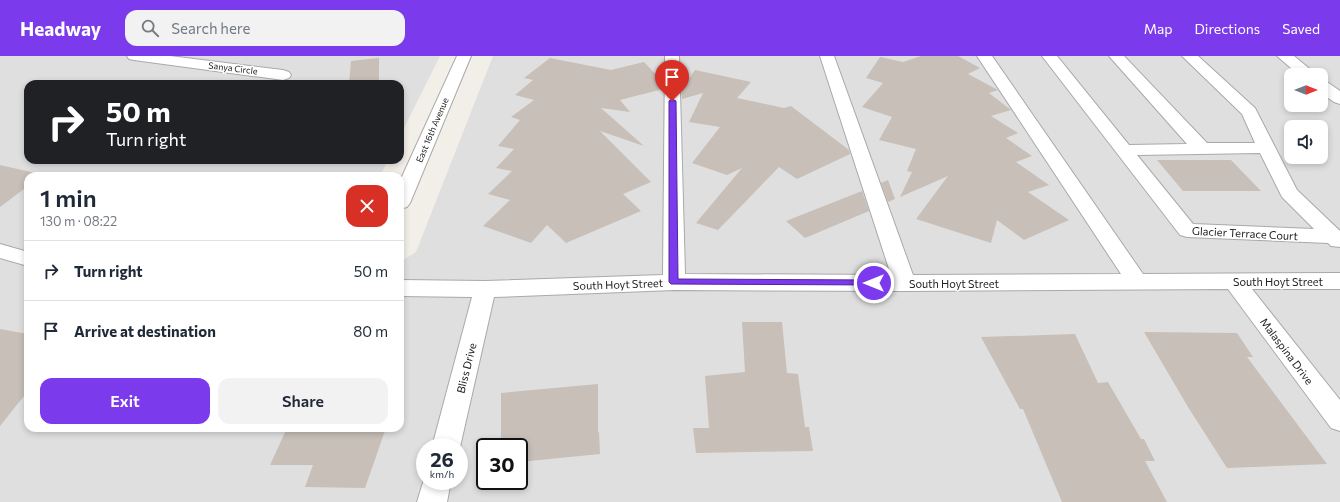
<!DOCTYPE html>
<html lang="en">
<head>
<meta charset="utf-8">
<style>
	body { margin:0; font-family:Commissioner,sans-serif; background:#f2f2f3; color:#1f2937; height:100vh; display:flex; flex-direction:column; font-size:15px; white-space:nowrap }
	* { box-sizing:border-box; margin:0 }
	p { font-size:13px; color:#747a83 }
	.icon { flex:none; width:22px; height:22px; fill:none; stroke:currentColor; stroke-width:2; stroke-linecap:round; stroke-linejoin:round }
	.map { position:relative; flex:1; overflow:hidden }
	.panel { position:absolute; left:24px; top:116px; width:380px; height:260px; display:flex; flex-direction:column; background:#fff; border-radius:12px; box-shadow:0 2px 6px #0003 }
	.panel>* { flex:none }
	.top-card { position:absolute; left:24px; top:24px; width:380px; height:84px; border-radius:12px; box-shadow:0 2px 6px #0003; background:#202124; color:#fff; overflow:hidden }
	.needle { width:26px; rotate:90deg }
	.fabs { position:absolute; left:1284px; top:12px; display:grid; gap:8px }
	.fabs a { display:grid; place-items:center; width:44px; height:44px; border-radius:8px; background:#fff; box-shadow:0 2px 6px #0003; font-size:20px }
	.speed { position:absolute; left:416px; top:382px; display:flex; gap:8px; font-size:20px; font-weight:700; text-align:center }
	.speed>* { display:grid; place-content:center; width:52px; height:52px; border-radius:50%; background:#fff; box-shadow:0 2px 6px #0003; line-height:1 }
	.speed small { font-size:10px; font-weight:400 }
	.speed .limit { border:2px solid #111; border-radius:6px; background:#fff; color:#111 }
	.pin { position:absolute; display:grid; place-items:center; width:34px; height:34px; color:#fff; margin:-41px -17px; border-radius:50% 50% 50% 0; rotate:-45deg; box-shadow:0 0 4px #0007 }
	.pin .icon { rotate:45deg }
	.me { position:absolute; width:44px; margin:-22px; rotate:270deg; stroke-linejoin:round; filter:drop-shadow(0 0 3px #0008) }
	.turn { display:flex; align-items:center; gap:14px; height:84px; padding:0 16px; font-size:18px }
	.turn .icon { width:52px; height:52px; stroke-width:2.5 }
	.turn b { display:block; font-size:28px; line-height:34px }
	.round { display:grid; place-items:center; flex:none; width:42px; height:42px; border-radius:12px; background:#f2f2f3 }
	.summary { display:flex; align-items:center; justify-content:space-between; height:68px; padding:0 16px }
	h1 { font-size:24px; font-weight:600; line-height:30px }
	.cta { display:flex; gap:8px; margin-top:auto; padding:8px 16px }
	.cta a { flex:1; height:46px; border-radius:12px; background:#7c3aed; color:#fff; font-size:16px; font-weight:600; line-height:46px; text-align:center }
	.cta a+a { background:#f2f2f3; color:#1f2937 }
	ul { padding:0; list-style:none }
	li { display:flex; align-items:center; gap:12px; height:60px; padding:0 16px; border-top:1px solid #e0e1e3 }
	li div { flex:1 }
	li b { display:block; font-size:15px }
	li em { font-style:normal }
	header { display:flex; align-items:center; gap:24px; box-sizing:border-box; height:56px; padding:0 20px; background:#7c3aed; color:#fff }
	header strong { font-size:19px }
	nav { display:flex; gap:22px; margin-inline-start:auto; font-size:14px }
	.search { width:280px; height:36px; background:#f2f2f3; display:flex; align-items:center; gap:10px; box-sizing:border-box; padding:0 14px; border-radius:12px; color:#747a83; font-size:15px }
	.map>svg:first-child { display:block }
	.residential { fill:#e0dfdf; fill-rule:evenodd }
	.building { fill:#c7bfb8 }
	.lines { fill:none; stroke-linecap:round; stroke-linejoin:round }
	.street-casing { stroke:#a9a9a9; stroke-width:2 }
	.street { fill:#fff; fill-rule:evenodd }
	.route { fill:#7c3aed; stroke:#51269a }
	.labels { text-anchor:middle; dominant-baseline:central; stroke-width:3; stroke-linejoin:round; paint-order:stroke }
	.far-street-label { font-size:9px; fill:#222; stroke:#fff }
	.street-label { font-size:11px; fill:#222; stroke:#fff }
</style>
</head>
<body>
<header>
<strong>Headway</strong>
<div class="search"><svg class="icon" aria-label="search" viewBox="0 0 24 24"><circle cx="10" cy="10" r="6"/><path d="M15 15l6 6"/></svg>Search here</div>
<nav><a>Map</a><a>Directions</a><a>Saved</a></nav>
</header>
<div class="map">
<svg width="1340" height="446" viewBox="0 0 1340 446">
	<rect width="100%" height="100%" fill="#f2efe9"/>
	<path class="residential" d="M0 0H440L400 80V28H28V104H388L380 120H28V372H400V206L416 196 493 0H1340V446H0ZM1291 19H1321V49H1291ZM1291 71H1321V101H1291ZM425 391H459V425H425ZM485 391H519V425H485Z"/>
	<path class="building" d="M921 0H958L980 12 968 18 998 34 989 37 1011 54 991 60 1018 77 1006 82 1032 100 1016 106 1049 129 1028 136 1069 164 1024 184 997 164 991 187 916 163 948 120 900 141 912 116 907 115 916 93 879 84 892 61 862 51 883 27 866 22 880 1 903 6Z
		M379 2V28H349L351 5Z
		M550 2 611 14 644 6 663 26V33L620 44 630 56 601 52 644 90 600 75 651 126 623 138 641 155 566 187 547 169 531 187 483 170 510 144 488 138 512 115 496 112 514 93 498 90 520 64 511 61 534 44 515 39 533 24 524 22Z
		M695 14 751 26 737 42 784 52 791 50 849 94 850 98 797 123 779 111 718 174 696 167 742 112 727 119 692 107 720 71 689 66 703 37 682 43 681 34Z
		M1157 104H1231L1261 135H1183Z
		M0 109 44 119 28 120V130L0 151Z
		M888 124 895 143 888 146 881 127Z
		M862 135 869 155 805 182 786 165Z
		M742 266H782L787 317 798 318 805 371H809L813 395 696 397 693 372H709L705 320 745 316Z
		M0 273 28 278V335L0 370Z
		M1144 276 1237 277 1253 301H1247L1327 408 1227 412 1188 351Z
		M1075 278 1098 327 1108 326 1141 383H1144L1155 405H1145L1167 446H1062L1023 353H1020L981 281Z
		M598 328V376H599L600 398 519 406V391H501V337Z
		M287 372H386L365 432 305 431 313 409H270Z"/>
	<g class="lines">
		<defs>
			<path id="street" d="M127 0H170L283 14 289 16 291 19 289 22 283 24 134 4 129 3Z
				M457 0H471L410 147 407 151 400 153V125Z
				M665 0H679L685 218 891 219 820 0H834L913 219 1121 218 977 0H992L1143 218 1340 217V233H1252L1340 344V375L1331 372 1228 233 905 235 674 234 494 241 460 391 459 392V391H432L472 241 400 240V224L485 225 663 219Z
				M1042 0H1057L1129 89 1187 88 1109 0H1124L1207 87H1255L1242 58 1182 0H1198L1255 52 1297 134 1340 175V191L1331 190 1328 187 1187 181 1180 179ZM1260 97 1282 141 1314 173 1193 168 1137 99Z
				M1277 0H1294L1317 19H1299Z
				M1321 24 1327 26 1340 35V48L1334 46 1321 37Z
				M0 188 28 196V210L0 202Z
				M425 420V425H451L447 446H417Z"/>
		</defs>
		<use href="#street" class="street-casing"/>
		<use href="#street" class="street"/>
	</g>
	<path class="route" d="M672 43 676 45 678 223 874 224 879 227 877 229 671 228 669 226V45Z"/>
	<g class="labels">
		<g class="far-street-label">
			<text transform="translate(233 12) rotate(7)">Sanya Circle</text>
			<text transform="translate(432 74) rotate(-67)">East 16th Avenue</text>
		</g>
		<g class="street-label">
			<text transform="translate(1245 177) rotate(3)">Glacier Terrace Court</text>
			<text x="1278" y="225">South Hoyt Street</text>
			<text x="954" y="227">South Hoyt Street</text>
			<text transform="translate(618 228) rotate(-2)">South Hoyt Street</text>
			<text transform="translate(1287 295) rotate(53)">Malaspina Drive</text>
			<text transform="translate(466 312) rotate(-76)">Bliss Drive</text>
		</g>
	</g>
</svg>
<div class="fabs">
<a><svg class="needle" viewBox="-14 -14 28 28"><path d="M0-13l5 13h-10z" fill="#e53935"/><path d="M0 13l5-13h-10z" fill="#747a83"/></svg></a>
<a><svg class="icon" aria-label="sound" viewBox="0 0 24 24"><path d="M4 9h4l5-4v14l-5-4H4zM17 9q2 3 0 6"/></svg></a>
</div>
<div class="speed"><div>26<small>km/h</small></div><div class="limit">30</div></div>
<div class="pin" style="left:672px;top:45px;background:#d93025"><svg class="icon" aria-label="arrive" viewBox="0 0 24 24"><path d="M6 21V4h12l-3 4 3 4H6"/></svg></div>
<svg class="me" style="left:874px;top:227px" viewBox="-20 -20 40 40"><circle r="17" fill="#7c3aed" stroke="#fff" stroke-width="3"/><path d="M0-11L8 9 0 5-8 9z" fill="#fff"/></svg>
<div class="top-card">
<div class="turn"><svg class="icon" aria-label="right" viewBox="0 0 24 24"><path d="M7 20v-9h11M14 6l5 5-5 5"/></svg><div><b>50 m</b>Turn right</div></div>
</div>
<section class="panel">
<div class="summary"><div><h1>1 min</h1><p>130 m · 08:22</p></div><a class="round" style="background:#d93025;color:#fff"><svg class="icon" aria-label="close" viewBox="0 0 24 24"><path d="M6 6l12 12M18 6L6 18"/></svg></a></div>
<ul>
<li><svg class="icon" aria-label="right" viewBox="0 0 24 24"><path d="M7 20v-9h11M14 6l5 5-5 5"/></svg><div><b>Turn right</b></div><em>50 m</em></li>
<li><svg class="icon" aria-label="arrive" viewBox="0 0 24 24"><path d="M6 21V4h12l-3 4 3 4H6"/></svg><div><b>Arrive at destination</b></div><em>80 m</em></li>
</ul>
<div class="cta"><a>Exit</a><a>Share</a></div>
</section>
</div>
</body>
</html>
